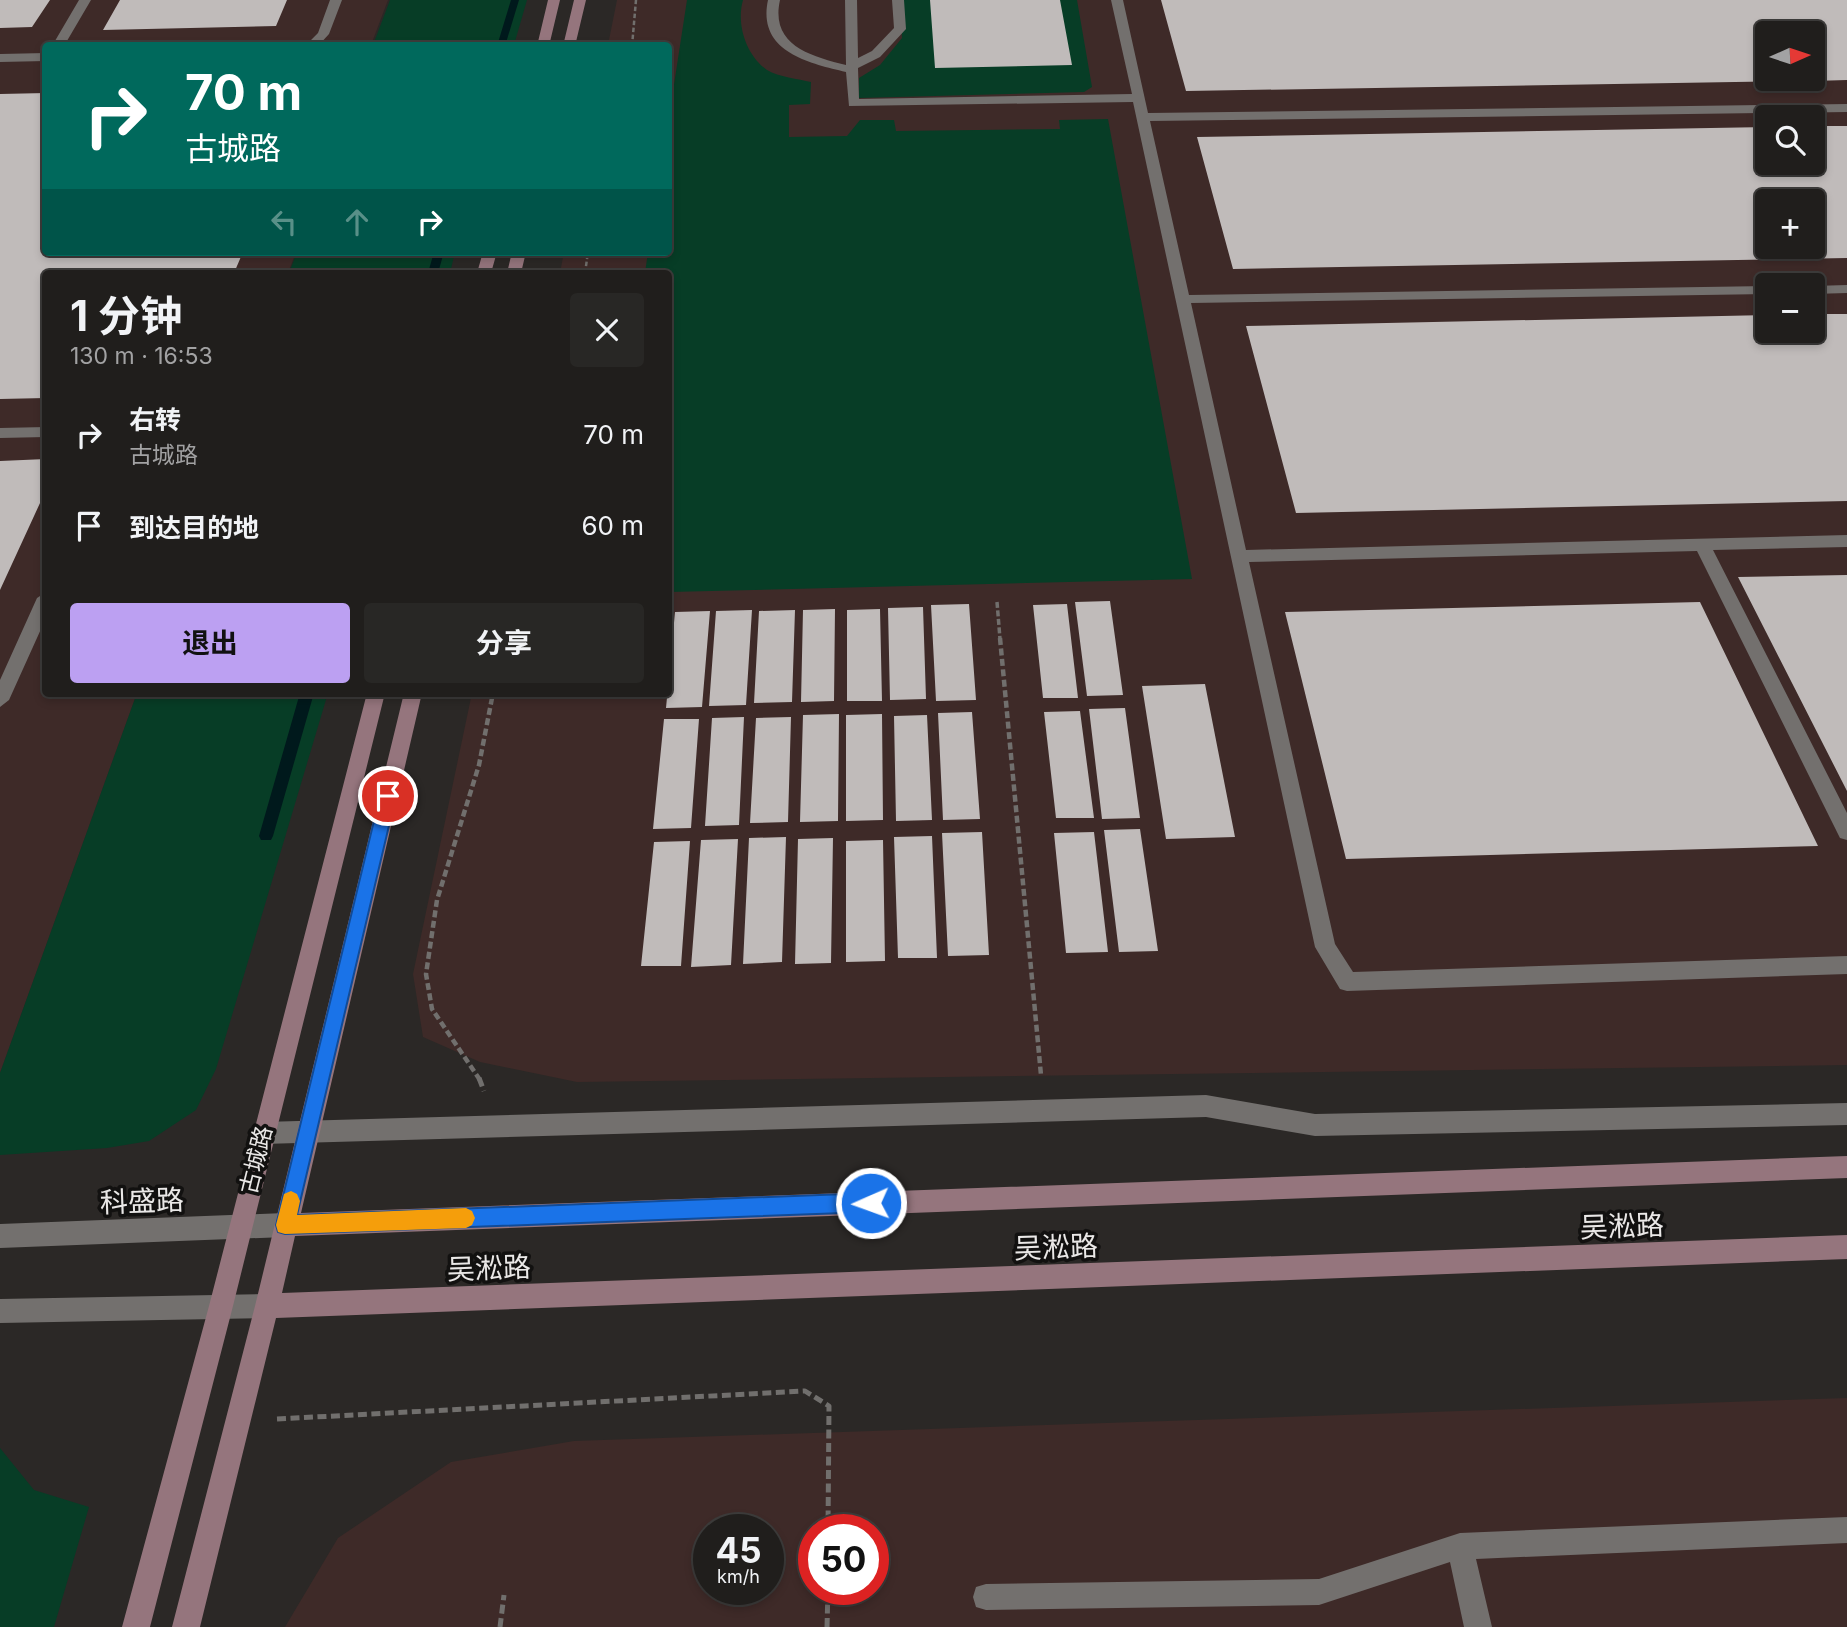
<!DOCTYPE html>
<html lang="zh">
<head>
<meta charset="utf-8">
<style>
	body { margin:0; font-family:Inter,"Noto Sans SC",sans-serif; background:#282725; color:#f1f3f6; height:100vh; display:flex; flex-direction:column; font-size:26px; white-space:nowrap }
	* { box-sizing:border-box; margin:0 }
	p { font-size:23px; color:#a2a2a3 }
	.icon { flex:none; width:38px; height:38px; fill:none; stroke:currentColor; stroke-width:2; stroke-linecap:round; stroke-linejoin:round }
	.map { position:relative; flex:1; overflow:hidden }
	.side { position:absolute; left:42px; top:270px; width:630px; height:427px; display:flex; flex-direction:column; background:#201e1c; border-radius:7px; box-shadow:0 4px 10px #0003,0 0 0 2px #3d3c3b }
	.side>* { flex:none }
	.hud { position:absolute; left:42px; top:42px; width:630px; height:214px; border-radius:7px; box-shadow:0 4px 10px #0003,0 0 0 2px #3d3c3b; background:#00695c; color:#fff; overflow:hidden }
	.needle { width:46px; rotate:87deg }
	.fabs { position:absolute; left:1755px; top:21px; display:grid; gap:14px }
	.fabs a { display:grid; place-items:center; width:70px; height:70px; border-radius:7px; background:#201e1c; box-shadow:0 4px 10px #0003,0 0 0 2px #3d3c3b; font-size:35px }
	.speed { position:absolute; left:693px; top:1514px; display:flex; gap:14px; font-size:35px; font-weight:700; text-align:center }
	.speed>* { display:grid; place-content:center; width:91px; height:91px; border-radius:50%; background:#201e1c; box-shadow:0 4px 10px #0003,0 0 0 2px #3d3c3b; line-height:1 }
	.speed small { font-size:18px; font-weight:400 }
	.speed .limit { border:10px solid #d22; background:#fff; color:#111 }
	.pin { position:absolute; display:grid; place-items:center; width:60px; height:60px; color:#fff; margin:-30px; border:4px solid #fff; border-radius:50%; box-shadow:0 2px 7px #0007 }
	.me { position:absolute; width:77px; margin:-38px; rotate:268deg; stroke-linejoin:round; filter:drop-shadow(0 0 5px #0008) }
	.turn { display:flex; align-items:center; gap:24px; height:147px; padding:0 28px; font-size:32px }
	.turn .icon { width:91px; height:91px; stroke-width:2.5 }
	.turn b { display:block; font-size:49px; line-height:60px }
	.lanes { display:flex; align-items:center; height:66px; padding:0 28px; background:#0003; justify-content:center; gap:35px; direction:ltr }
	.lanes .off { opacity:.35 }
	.round { display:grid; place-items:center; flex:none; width:74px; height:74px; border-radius:7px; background:#282725 }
	.head { display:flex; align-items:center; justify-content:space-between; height:119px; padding:0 28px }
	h1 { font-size:42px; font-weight:700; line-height:52px }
	.button { display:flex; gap:14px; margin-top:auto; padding:14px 28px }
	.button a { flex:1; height:80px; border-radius:7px; background:#bca0f2; color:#111; font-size:28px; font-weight:700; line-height:80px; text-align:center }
	.button a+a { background:#282725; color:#f1f3f6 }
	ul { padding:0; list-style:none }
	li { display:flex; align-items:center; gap:21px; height:91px; padding:0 28px }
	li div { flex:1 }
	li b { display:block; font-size:26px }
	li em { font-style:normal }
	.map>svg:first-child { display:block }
	.industrial { fill:#3e2a28; fill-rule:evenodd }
	.green { fill:#073d26 }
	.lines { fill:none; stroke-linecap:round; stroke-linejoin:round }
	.stream { fill:#00191c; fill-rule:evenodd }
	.building { fill:#c0bbba; fill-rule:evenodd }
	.path-far3 { stroke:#716f6d; stroke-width:2.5; stroke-dasharray:4.5 2.5; stroke-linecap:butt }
	.path-far2 { stroke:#716f6d; stroke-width:3.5; stroke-dasharray:6 2.5; stroke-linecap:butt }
	.path-far1 { stroke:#716f6d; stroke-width:4.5; stroke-dasharray:7 3.5; stroke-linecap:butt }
	.path { stroke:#716f6d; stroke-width:5; stroke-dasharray:9 4.5; stroke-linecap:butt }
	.service { fill:#73706e; fill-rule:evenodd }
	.tertiary { fill:#73706e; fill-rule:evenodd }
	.secondary { fill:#95757d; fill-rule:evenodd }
	.route { fill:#1a73e8; stroke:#114b97; stroke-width:2 }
	.slow { fill:#f59e0b }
	.labels { text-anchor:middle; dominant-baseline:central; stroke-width:7; stroke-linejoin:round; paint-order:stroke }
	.street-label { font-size:23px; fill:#eae8e7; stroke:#121110 }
	.near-street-label { font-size:28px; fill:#eae8e7; stroke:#121110 }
</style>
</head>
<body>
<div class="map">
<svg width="1847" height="1627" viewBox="0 0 1847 1627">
	<rect width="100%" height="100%" fill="#2b2826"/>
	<path class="industrial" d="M0 0H388L371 45 46 46V252H296L288 273H46V693H137L0 1073Z
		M617 0H1847V1065L577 1082 480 1062 423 1037 413 974 472 693H668V273H560L564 252H668V46L608 45ZM1768 33H1813V79H1768ZM1768 117H1813V163H1768ZM1768 201H1813V247H1768ZM1768 285H1813V331H1768Z
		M1847 1398V1627H285L338 1538 451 1462 574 1441ZM709 1530H768V1589H709ZM814 1530H873V1589H814Z"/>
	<path class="green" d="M390 0H527L514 45H373Z
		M687 0H743C736 24 746 55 767 70 779 77 798 79 811 82L810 104 789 105V137L847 136 860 120H894L896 131 1060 129 1059 120 1108 119 1192 579 669 592 668 273H645L648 252H668L669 117Z
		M900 0H1077L1092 87 1084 92 859 98V78L880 65 902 38Z
		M297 252H455L450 273H289Z
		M137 693H328L216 1069 196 1110 149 1141 107 1148 0 1155V1073Z
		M0 1448 34 1490 89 1507 54 1627H0Z"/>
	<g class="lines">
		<path class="stream" d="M511 0H519L505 46H497Z
			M434 252H444L438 273H428Z
			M300 693H314L273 836 271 840H261L259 836Z"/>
	</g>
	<path class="building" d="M0 0H50L32 27 0 28Z
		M120 0H287L276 26 103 30Z
		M930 0H1060L1072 65 935 68Z
		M1161 0H1847V80L1813 81V33H1768V79L1797 81 1186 91Z
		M46 93V252H243L234 273H46V398L0 399V94Z
		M1813 126H1847V258L1233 269 1197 137 1768 127V163H1813ZM1768 201H1813V247H1768Z
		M1813 314H1847V501L1296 513 1246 326 1768 315V331H1813Z
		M46 459V490L0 590V461Z
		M1847 575V791L1738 577Z
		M1110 601 1123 695 1087 696 1075 602Z
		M1700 602 1818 846 1346 859 1285 612Z
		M969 604 976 700 936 701 931 605Z
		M1067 604 1078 698H1043L1033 605Z
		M923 607 926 699 890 700 888 608Z
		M835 609 834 701 801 702 803 610Z
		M880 609 882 701H847V610Z
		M752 610 746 705 709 706 716 611Z
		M795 610 792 702 754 703 759 611Z
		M710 611 702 707 666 708 675 612Z
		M1205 684 1235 837 1166 839 1142 686Z
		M1125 708 1140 818 1102 819 1089 709Z
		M1080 711 1094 818H1056L1044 712Z
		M972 712 980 819 943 820 938 713Z
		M839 714 838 821 800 822 803 715Z
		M882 714 883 820 846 821V715Z
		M927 715 932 820 896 821 894 716Z
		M744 717 739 825 705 826 712 718Z
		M791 717 788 822 750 823 756 718Z
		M664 719H699L691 828 653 829Z
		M1140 829 1158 951 1119 952 1104 830Z
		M982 832 989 955 948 956 942 833Z
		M1094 832 1108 952 1066 953 1054 833Z
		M932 836 937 958H898L894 837Z
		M786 837 782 962 743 964 749 838Z
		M833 838 831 963 795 964 798 839Z
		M738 839 731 965 691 967 701 840Z
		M883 840 885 961 846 962V841Z
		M690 841 681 966H641L654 842Z"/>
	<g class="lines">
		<path class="path-far3" d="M632 46 636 0
			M585 273 588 252"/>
		<path class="path-far2" d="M997 602 1000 639"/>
		<path class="path-far1" d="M1000 638 1041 1075
			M480 1080 432 1009 426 974 437 900 479 765 493 693"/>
		<path class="path" d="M479 1078 484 1091
			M277 1419 805 1391 829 1406 828 1530
			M500 1627 504 1595
			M827 1627 828 1589"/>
		<path class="service" d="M79 0H91L64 46H52Z
			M330 0H342L329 34 318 46H305L318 33Z
			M768 0H780C770 45 810 56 846 65L845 0H857L858 58 872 51 894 28 892 0H904L906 29 880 57 858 68 859 99 1132 94 1111 0H1123L1148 113 1847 104V112L1150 121 1189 295 1768 286V294L1191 303 1246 550 1847 535V547L1713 550 1847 813V840L1840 838 1697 551 1249 562 1335 944 1353 972 1847 956V974L1347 991 1340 989 1315 947 1133 102 849 106 846 72C807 63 757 51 768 0Z
			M46 53V61L0 62V54Z
			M1847 285V293L1813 294V286Z
			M46 427V437L0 438V428Z
			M46 592V618L9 700 0 707V680L37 598Z
			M1206 1095 1315 1114 1847 1103V1125L1315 1136 1206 1117 263 1144 255 1141 252 1133 255 1125 263 1122Z
			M1847 1517V1543L1476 1559 1492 1627H1464L1450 1562 1319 1605 986 1610 976 1607 973 1597 976 1587 986 1584 1319 1579 1460 1533Z"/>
		<path class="tertiary" d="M285 1213 293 1217 297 1225 293 1233 285 1237 0 1248V1224Z
			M267 1294 276 1297 279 1306 276 1315 267 1318 0 1323V1299Z"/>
		<path class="secondary" d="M548 0H560L549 46H537Z
			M574 0H586L575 46H563Z
			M483 252H497L491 273H477Z
			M512 252H526L521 273H507Z
			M367 693H385L233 1306 150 1627H122L209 1306Z
			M404 693H422L301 1213 1847 1156V1178L295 1236 282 1293 1847 1235V1259L276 1318 200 1627H172L255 1306Z"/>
	</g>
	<path class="route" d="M388 790 396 796 297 1215 871 1193 878 1196 881 1203 878 1210 871 1212 285 1234 278 1232 276 1225 380 796Z"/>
	<path class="slow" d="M291 1191 297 1194 300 1201 297 1215 466 1208 472 1211 475 1218 472 1225 466 1228 285 1234 278 1232 276 1225 284 1194Z"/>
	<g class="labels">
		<g class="street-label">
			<text transform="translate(256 1160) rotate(-76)">古城路</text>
		</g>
		<g class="near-street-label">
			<text transform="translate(142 1201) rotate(-2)">科盛路</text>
			<text transform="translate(1622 1226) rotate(-2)">吴淞路</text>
			<text transform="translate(1056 1247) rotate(-2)">吴淞路</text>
			<text transform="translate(489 1268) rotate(-2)">吴淞路</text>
		</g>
	</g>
</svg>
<div class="fabs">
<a><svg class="needle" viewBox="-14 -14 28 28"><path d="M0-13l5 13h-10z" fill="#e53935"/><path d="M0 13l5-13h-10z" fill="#a2a2a3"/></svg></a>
<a><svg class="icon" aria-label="search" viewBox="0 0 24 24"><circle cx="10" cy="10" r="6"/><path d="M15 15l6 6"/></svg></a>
<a>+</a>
<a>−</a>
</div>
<div class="speed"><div>45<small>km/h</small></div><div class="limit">50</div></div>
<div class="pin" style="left:388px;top:796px;background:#d93025"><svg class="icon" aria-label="arrive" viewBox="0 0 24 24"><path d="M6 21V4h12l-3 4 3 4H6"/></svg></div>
<svg class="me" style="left:871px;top:1203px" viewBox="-20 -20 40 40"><circle r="17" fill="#1a73e8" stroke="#fff" stroke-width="3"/><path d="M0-11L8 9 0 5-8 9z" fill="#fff"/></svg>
<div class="hud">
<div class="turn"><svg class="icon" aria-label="right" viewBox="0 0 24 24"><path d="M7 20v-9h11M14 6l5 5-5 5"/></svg><div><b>70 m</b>古城路</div></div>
<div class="lanes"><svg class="icon off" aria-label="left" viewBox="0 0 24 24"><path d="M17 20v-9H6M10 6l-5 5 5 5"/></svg><svg class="icon off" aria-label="ahead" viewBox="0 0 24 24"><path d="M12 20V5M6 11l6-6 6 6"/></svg><svg class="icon" aria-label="right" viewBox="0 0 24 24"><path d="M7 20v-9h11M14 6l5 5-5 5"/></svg></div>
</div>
<section class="side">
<div class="head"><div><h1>1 分钟</h1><p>130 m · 16:53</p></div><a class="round"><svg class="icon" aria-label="close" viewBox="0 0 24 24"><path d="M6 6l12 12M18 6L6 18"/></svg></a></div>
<ul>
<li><svg class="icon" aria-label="right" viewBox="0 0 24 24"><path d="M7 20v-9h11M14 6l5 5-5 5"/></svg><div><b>右转</b><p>古城路</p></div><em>70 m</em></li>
<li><svg class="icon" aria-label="arrive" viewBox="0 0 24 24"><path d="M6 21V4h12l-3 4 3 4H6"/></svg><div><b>到达目的地</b></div><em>60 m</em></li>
</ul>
<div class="button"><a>退出</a><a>分享</a></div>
</section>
</div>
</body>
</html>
